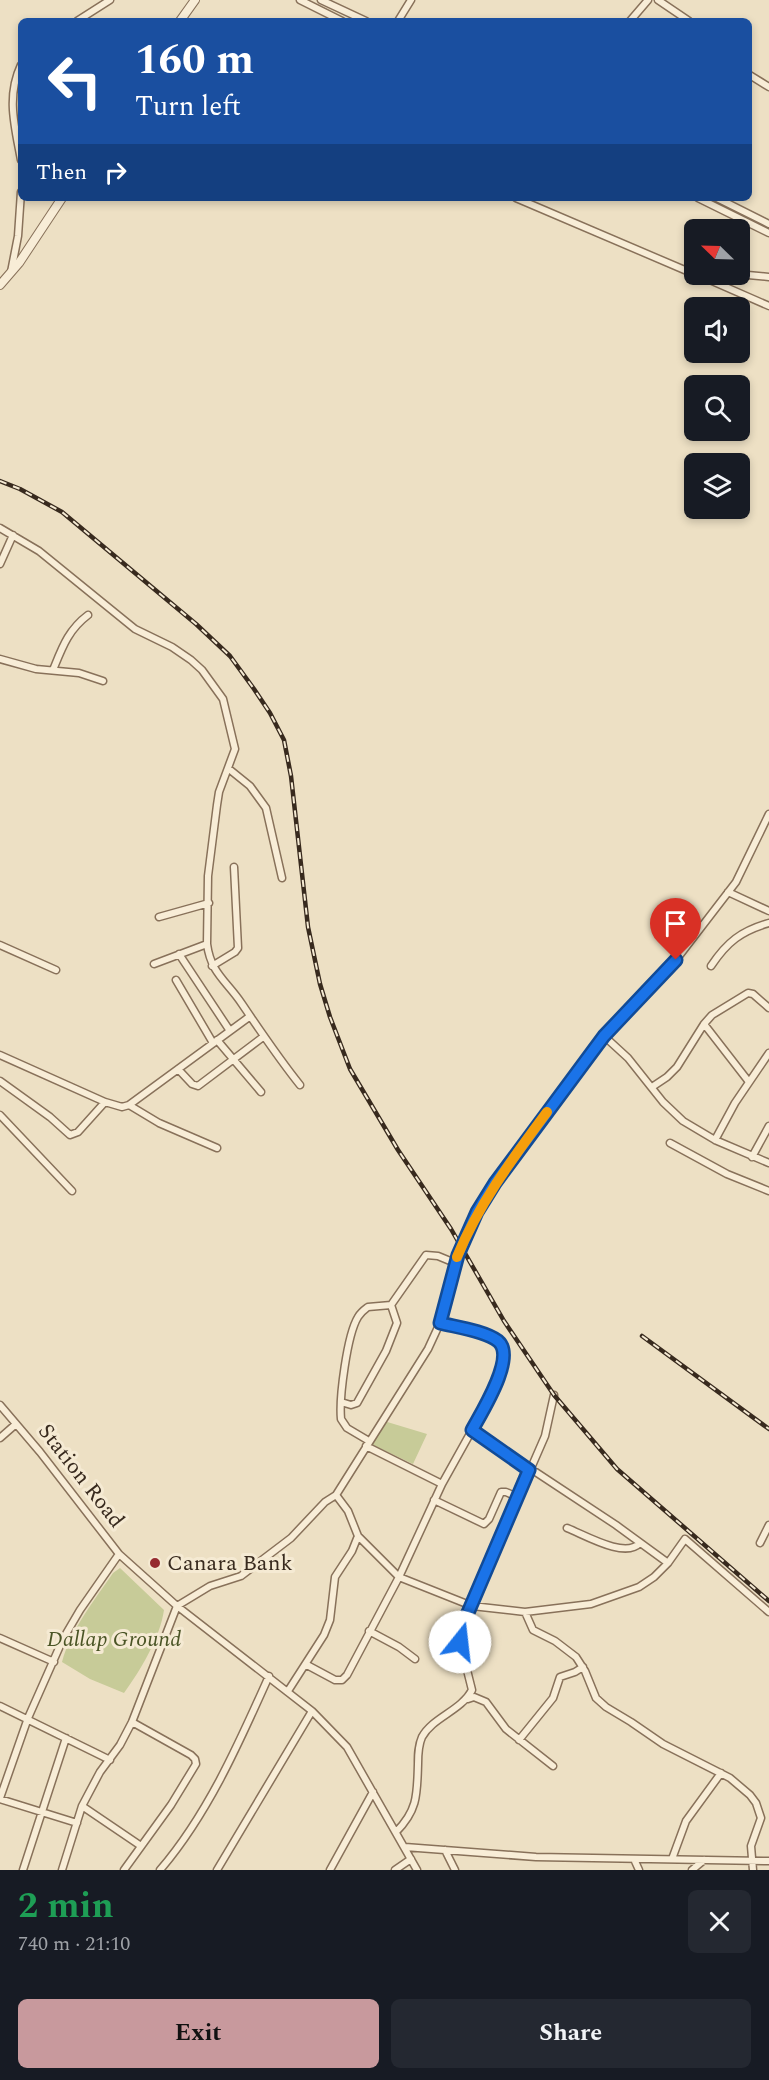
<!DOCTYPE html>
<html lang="en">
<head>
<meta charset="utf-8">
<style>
	body { margin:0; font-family:Spectral,serif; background:#242831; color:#f1f3f6; height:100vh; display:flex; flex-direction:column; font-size:22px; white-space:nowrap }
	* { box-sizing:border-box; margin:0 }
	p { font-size:20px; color:#9ea1a6 }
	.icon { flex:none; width:33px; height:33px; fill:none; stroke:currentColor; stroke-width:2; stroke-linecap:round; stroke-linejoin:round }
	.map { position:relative; height:1870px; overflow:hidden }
	.side { display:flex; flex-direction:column; background:#171b24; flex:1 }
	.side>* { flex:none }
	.top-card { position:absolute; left:18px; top:18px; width:734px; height:183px; border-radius:9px; box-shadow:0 3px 9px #0003; background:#1a4fa0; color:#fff; overflow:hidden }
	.needle { width:39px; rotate:293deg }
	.fabs { position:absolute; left:684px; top:219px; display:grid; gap:12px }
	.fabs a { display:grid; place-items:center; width:66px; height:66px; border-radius:9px; background:#171b24; box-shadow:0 3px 9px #0003; font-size:30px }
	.pin { position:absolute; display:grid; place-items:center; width:51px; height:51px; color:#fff; margin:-62px -26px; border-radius:50% 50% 50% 0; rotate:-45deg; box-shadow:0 0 6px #0007 }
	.pin .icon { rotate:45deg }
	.me { position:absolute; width:66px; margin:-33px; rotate:16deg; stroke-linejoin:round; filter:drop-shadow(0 0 4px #0008) }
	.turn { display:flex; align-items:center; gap:21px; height:126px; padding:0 18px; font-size:27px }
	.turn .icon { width:78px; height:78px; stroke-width:2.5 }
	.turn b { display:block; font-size:42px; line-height:51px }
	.then { display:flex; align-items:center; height:57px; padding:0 18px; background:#0003; gap:12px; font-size:22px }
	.round { display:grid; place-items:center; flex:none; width:63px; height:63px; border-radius:9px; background:#242831 }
	.overview { display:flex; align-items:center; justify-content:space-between; height:102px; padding:0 18px }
	h1 { font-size:36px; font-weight:700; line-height:45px; color:#1e9e55 }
	.primary-button { display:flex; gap:12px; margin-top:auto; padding:12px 18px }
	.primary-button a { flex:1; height:69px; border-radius:9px; background:#c8999d; color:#111; font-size:24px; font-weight:700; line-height:69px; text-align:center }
	.primary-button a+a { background:#242831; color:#f1f3f6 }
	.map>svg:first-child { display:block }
	.green { fill:#c7cb98 }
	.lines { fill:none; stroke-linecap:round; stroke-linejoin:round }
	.minor-casing { stroke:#88715a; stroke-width:9 }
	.tertiary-casing { stroke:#88715a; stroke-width:10 }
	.minor { stroke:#f8edd7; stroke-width:6 }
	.tertiary { stroke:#f8edd7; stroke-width:8 }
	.rail-casing { stroke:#382a1e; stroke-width:4.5 }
	.rail { stroke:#f5ead3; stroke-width:2; stroke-dasharray:7; stroke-linecap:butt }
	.minor-bridge-casing { stroke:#88715a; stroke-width:9; stroke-linecap:butt }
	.minor-bridge { stroke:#f8edd7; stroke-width:6 }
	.route-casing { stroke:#114b97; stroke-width:15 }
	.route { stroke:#1a73e8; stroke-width:10 }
	.slow { stroke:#f59e0b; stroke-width:10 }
	.poi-dot { fill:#962b30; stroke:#f5ead3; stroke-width:2 }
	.labels { text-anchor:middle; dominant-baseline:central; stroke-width:6; stroke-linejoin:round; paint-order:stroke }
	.street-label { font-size:22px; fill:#382a1e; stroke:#f5ead3 }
	.poi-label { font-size:22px; fill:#382a1e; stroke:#f5ead3; text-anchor:start }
	.park-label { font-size:22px; font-style:italic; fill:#4a5425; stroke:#f5ead3 }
</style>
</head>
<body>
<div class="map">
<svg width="769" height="1870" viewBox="0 0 769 1870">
	<rect width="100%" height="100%" fill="#ede0c4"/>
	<path class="green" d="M384 1421 427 1434 413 1464 371 1444Z
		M120 1568 164 1610C160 1638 140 1671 124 1693L90 1679 62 1662C71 1629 94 1601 113 1573Z"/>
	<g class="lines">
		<defs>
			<path id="minor" d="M300 0 342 21
				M321 0 366 21
				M658 0 689 21
				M77 21 110 0
				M398 21 411 0
				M630 21 648 0
				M21 65C6 97 15 127 21 160
				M748 74 769 87
				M516 198 694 274
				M698 198 769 233
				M717 198 769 224
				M11 272 18 236 21 192
				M696 274 769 306
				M737 274 769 277
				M0 528 39 551 135 629 172 647 191 660 202 670 223 699 235 749 219 792 217 805 208 876 207 944C211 974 227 981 242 1004 261 1032 279 1059 300 1085
				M0 564 13 535
				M0 659 36 669 79 673 103 681
				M53 670C62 648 68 630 88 615
				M229 769 250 786 266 808 282 878
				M728 892 769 911
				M159 917 209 903
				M0 945 56 970
				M179 954 230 1031
				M154 964 207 944
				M212 966 235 952 238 948 234 867
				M711 966C727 942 741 931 769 923
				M176 980 213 1043
				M704 1024 749 1082
				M604 1036 628 1058 663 1102 683 1121 715 1140 769 1163
				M217 1040 261 1092
				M0 1055 105 1102 122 1107 129 1105 249 1017
				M178 1069 192 1084 198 1086 263 1037
				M0 1081 50 1117 70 1135 78 1132 105 1102
				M652 1087 667 1077 677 1067 704 1024 712 1015 748 993 753 994 769 1008
				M129 1105 159 1123 217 1148
				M0 1115 72 1191
				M715 1140 735 1103 769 1053
				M670 1143 727 1174 769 1191
				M752 1157 769 1126
				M467 1235 495 1183 566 1085 604 1036 676 960 736 882 769 814
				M341 1402 351 1405 357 1403 386 1351 397 1323 391 1305
				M0 1405 40 1452 119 1554 80 1610 63 1639 28 1718 0 1798
				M472 1430 616 1525 668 1563
				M0 1438 16 1424
				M369 1441 347 1428 341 1419C339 1398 347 1335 358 1317 361 1312 364 1310 368 1307L391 1305 426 1255 438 1256 455 1263
				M366 1446 442 1484
				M434 1500 484 1524 489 1519 501 1492H506L517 1497
				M567 1528C585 1535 625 1559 640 1543
				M358 1536 399 1577 472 1606 525 1612 591 1604 639 1587 654 1577 668 1563 685 1539 769 1612
				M760 1543 769 1525
				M119 1554 177 1606 312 1711 347 1747 417 1870
				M525 1612 533 1630 555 1641 576 1657 585 1671 596 1698 606 1707 631 1722 663 1744 730 1778 750 1795 756 1803 761 1818 751 1846 753 1870
				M369 1631 399 1647 415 1659
				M0 1638 54 1662
				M307 1665 335 1680H342L347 1675 399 1577 442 1484 481 1414 501 1370 505 1357 503 1348 499 1342 488 1336 440 1323
				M288 1691 324 1635 330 1620 335 1577 352 1551 358 1536 348 1511 336 1495
				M468 1699 474 1697 486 1702 506 1729 553 1766
				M0 1706 110 1760
				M519 1740 553 1698 560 1677 575 1672 583 1667
				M0 1799 77 1823
				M82 1806 141 1846
				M396 1832C418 1810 417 1794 418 1764 418 1755 418 1746 422 1737 433 1717 461 1711 472 1690L460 1642 464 1622 545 1436 554 1395
				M405 1847 536 1857 769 1861
				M445 1850 455 1870
				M634 1859 639 1870
				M672 1859 686 1821 721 1773
				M23 1870 66 1738
				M62 1870 82 1806 100 1772 120 1745 132 1722 177 1606 210 1586 241 1576 291 1538 325 1502 336 1495 428 1349 440 1323 458 1255
				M124 1870 171 1805 196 1764 195 1759 191 1755 132 1722
				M160 1870C208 1814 239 1743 269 1676
				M217 1870 312 1711
				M330 1870 373 1792
				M395 1870 411 1859
				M692 1870 704 1860"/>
			<path id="tertiary" d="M180 21 195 0
				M0 285 19 263 62 198"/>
		</defs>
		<use href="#minor" class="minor-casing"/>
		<use href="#tertiary" class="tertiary-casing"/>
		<use href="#minor" class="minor"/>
		<use href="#tertiary" class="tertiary"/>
		<defs>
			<path id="rail" d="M0 481 20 489 62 512 196 624 230 656 254 689 270 713 284 740 291 776 308 927 320 984 330 1017 350 1069 398 1150 451 1229 504 1321 554 1395 617 1469 769 1601
				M642 1336 769 1429"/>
		</defs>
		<use href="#rail" class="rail-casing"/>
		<use href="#rail" class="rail"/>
		<defs>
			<path id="minor-bridge" d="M458 1255 467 1235"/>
		</defs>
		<use href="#minor-bridge" class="minor-bridge-casing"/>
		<use href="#minor-bridge" class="minor-bridge"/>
	</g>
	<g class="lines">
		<defs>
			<path id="route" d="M460 1642 464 1622 529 1470 472 1430C481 1413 517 1357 498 1341 485 1331 456 1327 440 1323L458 1255 477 1212 495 1183 604 1036 676 960"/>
		</defs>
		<use href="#route" class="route-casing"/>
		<use href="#route" class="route"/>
		<path class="slow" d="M457 1257C479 1203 513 1158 547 1112"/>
	</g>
	<circle class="poi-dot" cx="155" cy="1563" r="6"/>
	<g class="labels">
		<g class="street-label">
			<text transform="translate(81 1476) rotate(52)">Station Road</text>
		</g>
		<g class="poi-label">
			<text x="167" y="1563">Canara Bank</text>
		</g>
		<g class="park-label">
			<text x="114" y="1639">Dallap Ground</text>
		</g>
	</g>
</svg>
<div class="fabs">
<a><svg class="needle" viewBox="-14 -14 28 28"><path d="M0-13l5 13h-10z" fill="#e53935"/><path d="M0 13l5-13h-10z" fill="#9ea1a6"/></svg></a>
<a><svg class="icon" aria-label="sound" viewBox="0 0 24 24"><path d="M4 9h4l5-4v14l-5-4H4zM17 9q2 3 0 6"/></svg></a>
<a><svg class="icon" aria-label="search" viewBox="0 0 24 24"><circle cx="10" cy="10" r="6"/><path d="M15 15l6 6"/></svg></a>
<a><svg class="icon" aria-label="layers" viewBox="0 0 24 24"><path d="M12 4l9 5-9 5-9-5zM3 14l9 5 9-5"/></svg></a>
</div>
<div class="pin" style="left:676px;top:960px;background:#d93025"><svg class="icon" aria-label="arrive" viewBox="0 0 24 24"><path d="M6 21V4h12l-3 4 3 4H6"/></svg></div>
<svg class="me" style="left:460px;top:1642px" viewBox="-20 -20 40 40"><circle r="19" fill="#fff"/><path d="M0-13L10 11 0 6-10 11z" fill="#1a73e8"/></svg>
<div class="top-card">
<div class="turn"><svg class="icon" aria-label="left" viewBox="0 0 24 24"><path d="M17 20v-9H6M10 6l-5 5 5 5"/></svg><div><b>160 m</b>Turn left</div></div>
<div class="then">Then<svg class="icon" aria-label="right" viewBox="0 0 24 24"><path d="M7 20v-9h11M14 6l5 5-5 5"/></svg></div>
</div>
</div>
<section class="side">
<div class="overview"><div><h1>2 min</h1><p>740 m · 21:10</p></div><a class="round"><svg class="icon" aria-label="close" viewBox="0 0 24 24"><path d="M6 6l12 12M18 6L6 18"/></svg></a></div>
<div class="primary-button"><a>Exit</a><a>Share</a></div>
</section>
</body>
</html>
